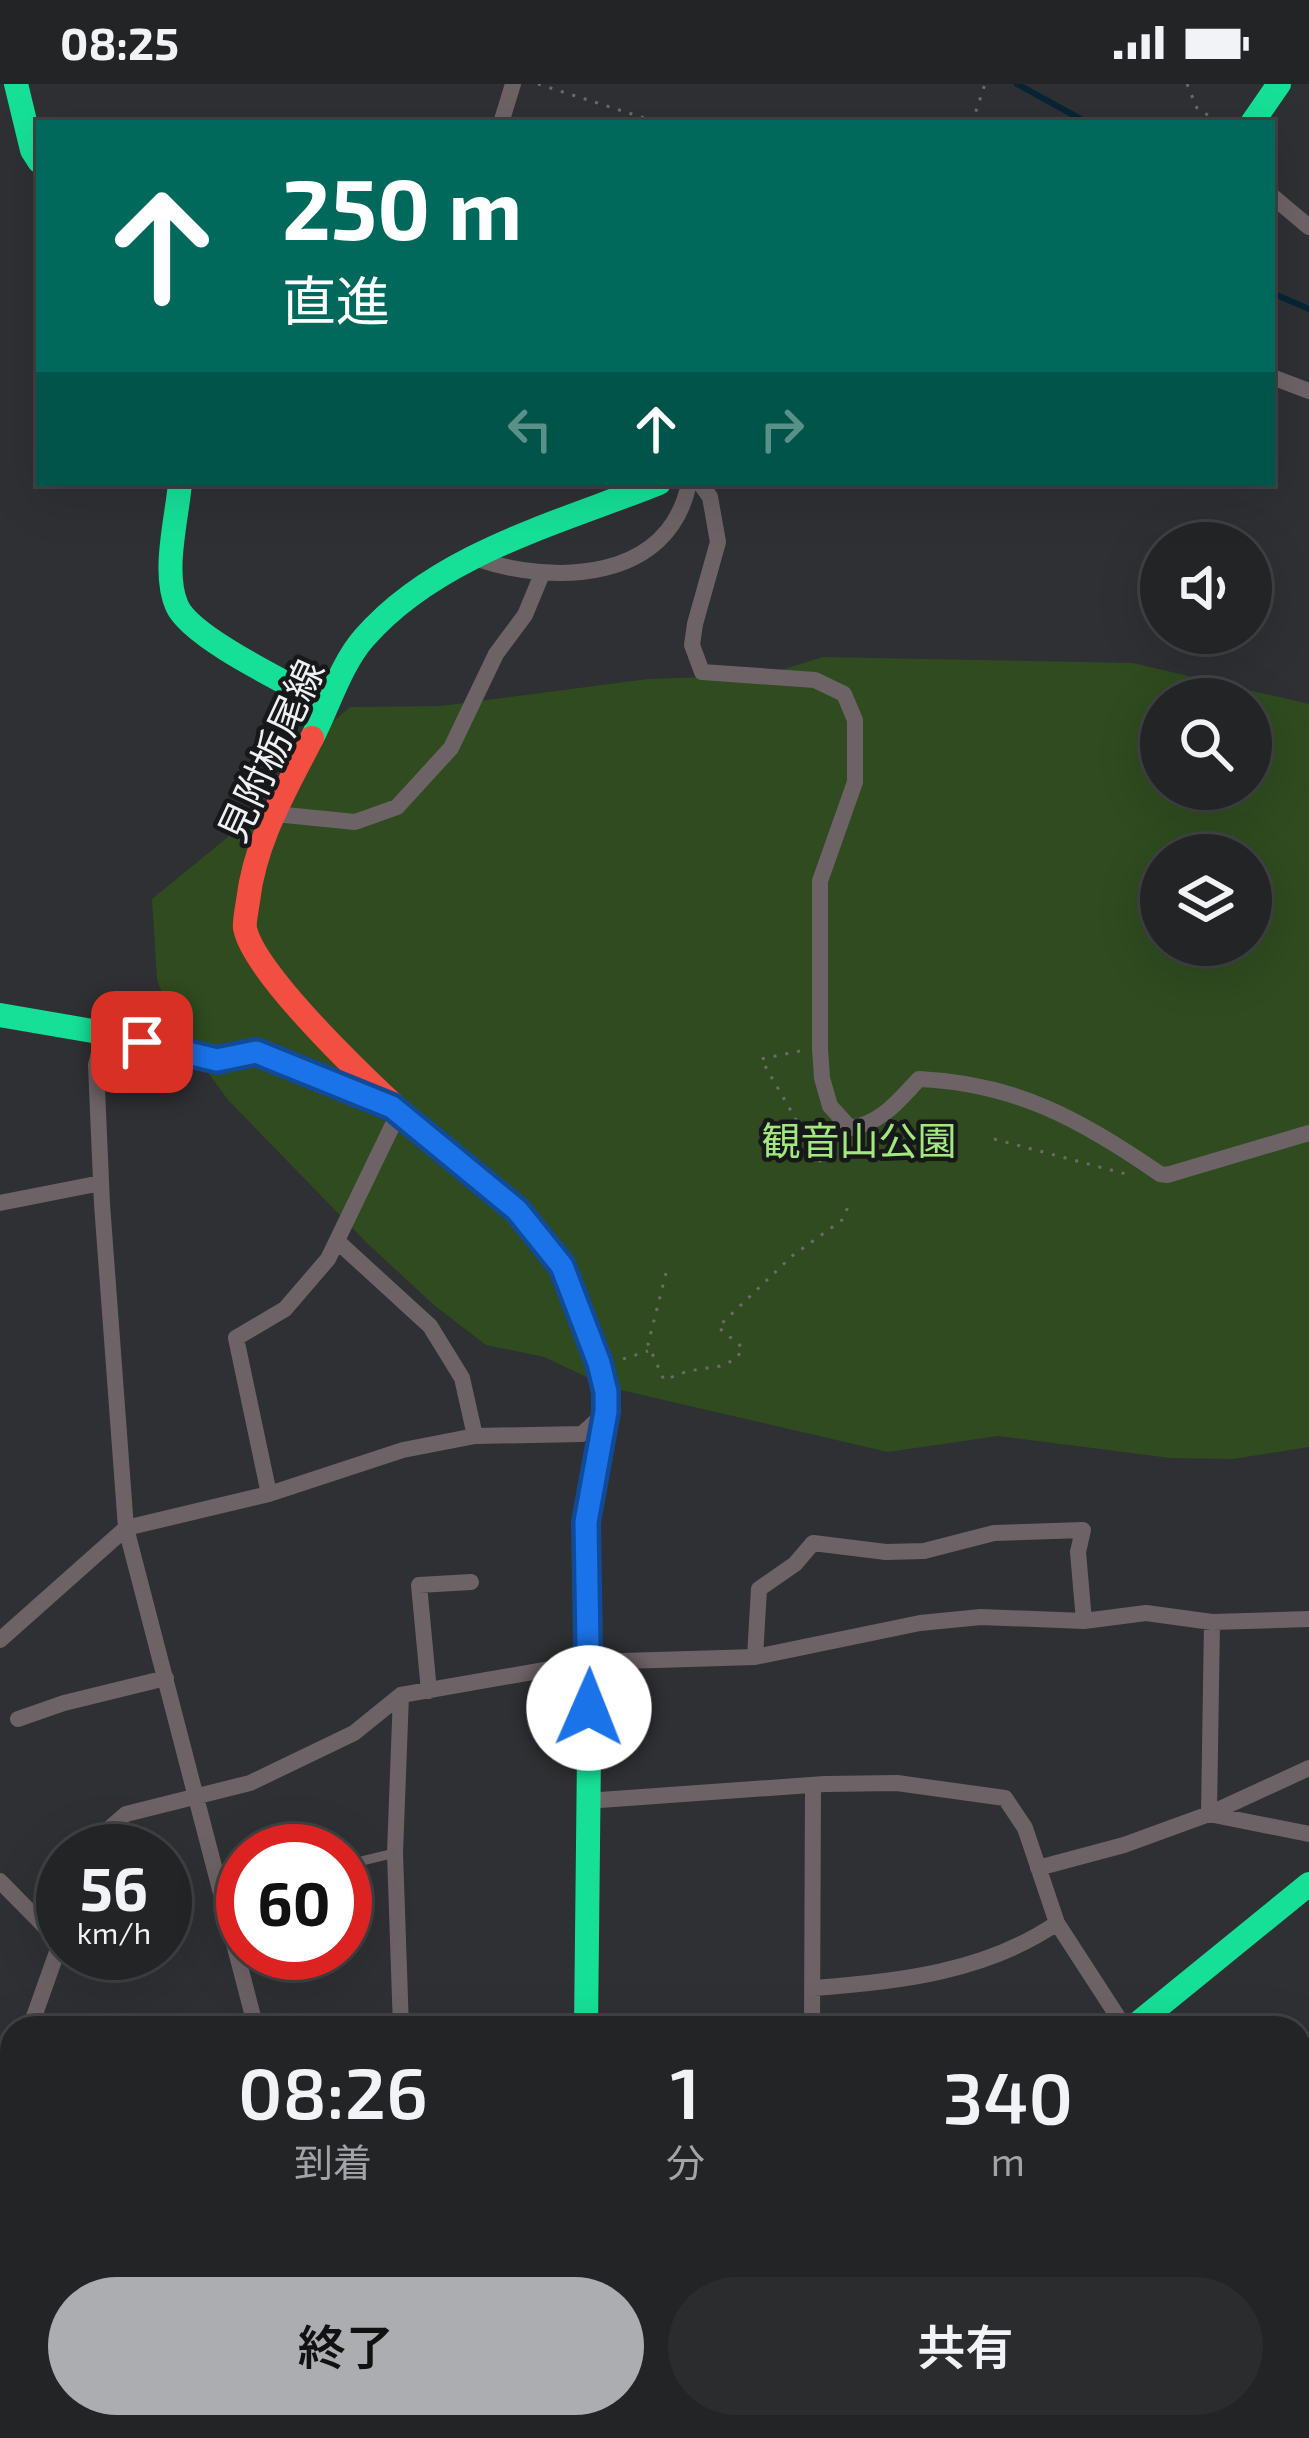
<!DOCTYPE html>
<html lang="ja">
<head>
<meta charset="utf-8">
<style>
	body { margin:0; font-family:"Exo 2","Noto Sans JP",sans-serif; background:#2a2c2e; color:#f1f3f6; height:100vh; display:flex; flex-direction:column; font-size:45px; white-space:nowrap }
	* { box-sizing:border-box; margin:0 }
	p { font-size:39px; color:#a2a4a7 }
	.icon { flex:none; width:66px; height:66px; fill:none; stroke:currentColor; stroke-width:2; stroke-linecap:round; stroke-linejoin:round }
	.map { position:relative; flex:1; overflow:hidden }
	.drawer { position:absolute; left:0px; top:1932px; width:1311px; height:423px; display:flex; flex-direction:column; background:#222426; border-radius:36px 36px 0 0; box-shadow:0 12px 48px #0002,0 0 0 3px #3f4143 }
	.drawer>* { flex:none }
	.hud { position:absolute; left:36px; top:36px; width:1239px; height:366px; border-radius:0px; box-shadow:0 12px 48px #0002,0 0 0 3px #3f4143; background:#00695c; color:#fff; overflow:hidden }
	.controls { position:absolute; left:1140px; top:438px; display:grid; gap:24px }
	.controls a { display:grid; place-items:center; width:132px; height:132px; border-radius:50%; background:#222426; box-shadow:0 12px 48px #0002,0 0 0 3px #3f4143; font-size:60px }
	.speed { position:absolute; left:36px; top:1740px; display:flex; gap:24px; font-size:60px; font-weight:700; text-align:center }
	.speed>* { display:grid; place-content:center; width:156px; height:156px; border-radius:50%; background:#222426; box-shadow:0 12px 48px #0002,0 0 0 3px #3f4143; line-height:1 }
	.speed small { font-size:30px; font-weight:400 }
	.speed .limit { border:18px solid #d22; background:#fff; color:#111 }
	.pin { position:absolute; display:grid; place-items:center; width:102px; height:102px; color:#fff; margin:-51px; border-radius:24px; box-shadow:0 6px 18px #0006 }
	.me { position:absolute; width:132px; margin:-66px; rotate:1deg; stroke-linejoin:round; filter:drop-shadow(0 0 9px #0008) }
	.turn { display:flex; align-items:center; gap:42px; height:252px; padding:0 48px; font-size:54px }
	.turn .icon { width:156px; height:156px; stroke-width:2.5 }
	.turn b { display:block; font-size:84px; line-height:102px }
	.lanes { display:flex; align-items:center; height:114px; padding:0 48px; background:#0003; justify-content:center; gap:60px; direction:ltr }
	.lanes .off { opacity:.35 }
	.eta { display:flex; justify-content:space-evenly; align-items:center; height:204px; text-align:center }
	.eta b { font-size:72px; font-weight:600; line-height:84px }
	.cta { display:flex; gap:24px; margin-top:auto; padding:24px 48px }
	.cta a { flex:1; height:138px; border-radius:72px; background:#abadb0; color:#111; font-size:48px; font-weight:600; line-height:138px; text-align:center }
	.cta a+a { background:#2a2c2e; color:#f1f3f6 }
	.status { display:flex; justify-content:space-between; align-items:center; height:84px; padding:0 60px; background:#222426; direction:ltr }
	.status svg { height:33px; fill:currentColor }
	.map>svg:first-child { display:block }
	.green { fill:#2f4b1f; fill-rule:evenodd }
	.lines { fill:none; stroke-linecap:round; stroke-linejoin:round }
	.stream { stroke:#082435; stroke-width:6 }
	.path { stroke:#6f696b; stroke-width:3; stroke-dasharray:3 9; stroke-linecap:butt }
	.lane { stroke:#6d6366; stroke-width:9 }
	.street { stroke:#6d6366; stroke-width:16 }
	.fast { stroke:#16e098; stroke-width:24 }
	.slow { stroke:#ffcf43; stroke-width:24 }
	.jam { stroke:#f24e42; stroke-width:24 }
	.route-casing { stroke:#114b97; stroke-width:30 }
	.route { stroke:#1a73e8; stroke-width:21 }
	.labels { text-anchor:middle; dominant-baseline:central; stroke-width:9; stroke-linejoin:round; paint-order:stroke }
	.street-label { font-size:39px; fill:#eff0f3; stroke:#17181a }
	.park-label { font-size:39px; fill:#a3e87e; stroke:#17181a }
</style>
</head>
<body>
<div class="status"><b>08:25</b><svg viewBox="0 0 49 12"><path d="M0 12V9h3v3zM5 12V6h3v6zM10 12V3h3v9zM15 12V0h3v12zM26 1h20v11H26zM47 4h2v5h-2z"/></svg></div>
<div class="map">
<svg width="1309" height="2354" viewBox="0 0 1309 2354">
	<rect width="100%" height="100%" fill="#2e3033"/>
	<path class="green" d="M823 573 1133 579 1309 620V1363L1233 1375 1170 1374 998 1352 888 1368 608 1303 544 1273 486 1261 435 1222 368 1160 228 1016 177 946 157 896 152 815 261 726 311 657 350 623 441 622 648 595 765 591ZM1161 615H1251V705H1161ZM1161 771H1251V861H1161Z"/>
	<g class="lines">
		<path class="stream" d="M1017 0 1088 39
			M1272 209 1309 225"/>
		<path class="path" d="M538 0 660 39
			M1187 0 1197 24 1220 39
			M972 39 985 0
			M800 967 761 975 824 1084
			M994 1055 1126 1090
			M666 1189 648 1260 664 1296 688 1287 720 1282 736 1275 743 1264 718 1243 792 1172 842 1136 849 1121
			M623 1275 648 1267"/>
		<path class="lane" d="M345 1781 395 1769
			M224 1810 243 1806"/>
		<path class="street" d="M501 39 513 0
			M1272 112 1309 143
			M1272 293 1309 307
			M700 399 710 413 718 458 695 540 692 561 702 588 815 596 844 610 855 636V698L820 797V965L822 994 830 1022 850 1044C882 1039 898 1017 919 995 1015 999 1082 1036 1160 1090L1167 1091 1309 1049
			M477 475C555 501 669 498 689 399
			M275 730 355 738 397 723 451 664 496 570 525 531 542 490
			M104 949 96 981 102 1120 126 1444 256 1944
			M0 1119 101 1099
			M337 1157 430 1242 462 1294 475 1352
			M269 1410 236 1254 285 1225 328 1175 399 1028
			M1212 1538 1209 1730 1309 1684
			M0 1556 126 1444 269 1410 403 1366 475 1352 582 1350 603 1331
			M755 1573 759 1505 795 1480 813 1459 886 1468 924 1467 994 1449 1083 1446 1078 1468 1084 1537
			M429 1607 419 1501 471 1498
			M18 1635 64 1619 166 1594
			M586 1717 825 1700 897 1699 1005 1714 1025 1744 1057 1839 1125 1944
			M93 1767 97 1755 126 1730 250 1699 354 1649 401 1611 590 1578 755 1573 920 1539 981 1533 1084 1537 1146 1529 1212 1538 1309 1535
			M1038 1784 1124 1761 1209 1730 1309 1750
			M0 1797 60 1858
			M814 1904C897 1898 986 1888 1057 1839
			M30 1944 63 1851
			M401 1944 395 1769 401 1611
			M812 1944 813 1701
			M1299 1990H1309
			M0 2039 12 1997
			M177 2343 181 2354
			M1202 2343V2354
			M89 2354 117 2343
			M399 2354V2343
			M586 2354 889 2345"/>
		<path class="fast" d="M16 0 32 66 39 77
			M1252 39 1279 0
			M180 399C177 435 162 488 177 522 192 555 292 601 327 621
			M312 654C328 623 341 580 364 554 437 470 559 439 659 399
			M0 931 104 949 217 976 257 968 390 1022
			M449 1070 517 1127 563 1182 599 1279 606 1328 586 1439 590 1578 586 1944
			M1132 1944 1309 1800
			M0 2204 12 2202
			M581 2343V2354"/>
		<path class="slow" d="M889 2343 891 2354"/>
		<path class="jam" d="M312 654C285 707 255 757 248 817 247 825 244 837 245 844 254 895 405 1034 449 1070
			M1299 2185H1309"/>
	</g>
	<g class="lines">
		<defs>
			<path id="route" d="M142 958 217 976 256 968 392 1023 517 1126 562 1182 599 1279 606 1308V1328L586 1438 589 1624"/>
		</defs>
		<use href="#route" class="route-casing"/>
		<use href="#route" class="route"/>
	</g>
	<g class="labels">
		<g class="street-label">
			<text transform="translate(270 666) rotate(-65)">見附栃尾線</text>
		</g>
		<g class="park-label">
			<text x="859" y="1055">観音山公園</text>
		</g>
	</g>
</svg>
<div class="controls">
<a><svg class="icon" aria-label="sound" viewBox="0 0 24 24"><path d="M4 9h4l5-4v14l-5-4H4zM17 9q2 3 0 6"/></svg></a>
<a><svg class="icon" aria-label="search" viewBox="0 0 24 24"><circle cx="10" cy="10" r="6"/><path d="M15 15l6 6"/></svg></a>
<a><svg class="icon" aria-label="layers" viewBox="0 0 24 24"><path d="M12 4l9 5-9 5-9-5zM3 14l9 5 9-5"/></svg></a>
</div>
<div class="speed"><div>56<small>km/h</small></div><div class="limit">60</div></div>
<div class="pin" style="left:142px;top:958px;background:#d93025"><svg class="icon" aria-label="arrive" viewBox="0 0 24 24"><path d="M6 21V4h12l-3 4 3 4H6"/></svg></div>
<svg class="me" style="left:589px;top:1624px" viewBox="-20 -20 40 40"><circle r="19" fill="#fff"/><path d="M0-13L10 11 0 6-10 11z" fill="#1a73e8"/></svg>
<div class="hud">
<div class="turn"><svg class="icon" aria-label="ahead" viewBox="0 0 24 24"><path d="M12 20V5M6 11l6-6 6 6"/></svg><div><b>250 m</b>直進</div></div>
<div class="lanes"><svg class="icon off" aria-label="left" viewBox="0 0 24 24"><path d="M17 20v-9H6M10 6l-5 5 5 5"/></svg><svg class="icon" aria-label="ahead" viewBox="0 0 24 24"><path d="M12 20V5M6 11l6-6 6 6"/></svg><svg class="icon off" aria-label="right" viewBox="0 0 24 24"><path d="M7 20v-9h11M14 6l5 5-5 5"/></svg></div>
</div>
<section class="drawer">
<div class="eta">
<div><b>08:26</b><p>到着</p></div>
<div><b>1</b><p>分</p></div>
<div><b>340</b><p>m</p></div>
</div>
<div class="cta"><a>終了</a><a>共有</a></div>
</section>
</div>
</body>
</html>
